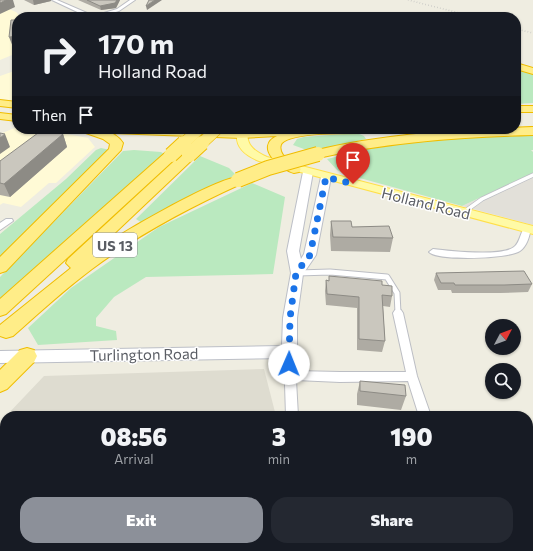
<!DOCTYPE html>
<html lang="en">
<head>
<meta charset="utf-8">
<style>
	body { margin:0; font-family:Commissioner,sans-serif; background:#242831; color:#f1f3f6; height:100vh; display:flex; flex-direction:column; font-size:15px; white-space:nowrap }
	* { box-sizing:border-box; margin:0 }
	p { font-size:13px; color:#9ea1a6 }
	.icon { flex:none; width:22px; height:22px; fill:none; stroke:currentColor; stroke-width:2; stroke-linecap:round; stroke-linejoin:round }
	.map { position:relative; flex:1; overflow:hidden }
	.sheet { position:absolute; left:0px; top:411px; width:533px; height:140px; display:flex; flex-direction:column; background:#171b24; border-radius:16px 16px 0 0; box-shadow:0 1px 3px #0004 }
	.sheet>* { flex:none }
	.top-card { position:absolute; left:12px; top:12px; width:509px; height:122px; border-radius:16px; box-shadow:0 1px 3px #0004; background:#171b24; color:#f1f3f6; overflow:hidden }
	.needle { width:26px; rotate:49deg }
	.controls { position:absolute; left:485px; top:319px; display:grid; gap:8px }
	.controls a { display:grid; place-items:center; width:36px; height:36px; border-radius:50%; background:#171b24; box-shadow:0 1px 3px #0004; font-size:20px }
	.pin { position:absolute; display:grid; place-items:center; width:34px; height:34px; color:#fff; margin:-41px -17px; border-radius:50% 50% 50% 0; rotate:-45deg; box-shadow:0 0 4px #0007 }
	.pin .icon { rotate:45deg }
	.me { position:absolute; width:44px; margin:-22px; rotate:1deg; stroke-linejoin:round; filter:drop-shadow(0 0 3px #0008) }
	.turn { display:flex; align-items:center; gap:14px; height:84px; padding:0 20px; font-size:18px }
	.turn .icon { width:52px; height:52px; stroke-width:2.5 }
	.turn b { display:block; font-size:28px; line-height:34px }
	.then { display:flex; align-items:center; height:38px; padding:0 20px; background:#0003; gap:8px; font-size:15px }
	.eta { display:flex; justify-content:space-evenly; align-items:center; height:68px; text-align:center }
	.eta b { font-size:24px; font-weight:800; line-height:28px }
	.primary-button { display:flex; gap:8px; margin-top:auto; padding:8px 20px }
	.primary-button a { flex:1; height:46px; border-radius:16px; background:#8c9099; color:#fff; font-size:16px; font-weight:800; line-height:46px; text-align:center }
	.primary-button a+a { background:#242831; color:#f1f3f6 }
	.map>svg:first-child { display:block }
	.commercial { fill:#fffad6 }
	.industrial { fill:#e2e0d9 }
	.education { fill:#dedcd0 }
	.green { fill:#bae9bf }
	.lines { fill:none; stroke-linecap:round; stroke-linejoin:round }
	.lane-far2-casing { stroke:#bcbec4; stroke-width:5 }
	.lane-far1-casing { stroke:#bcbec4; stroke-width:7 }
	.lane-casing { stroke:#bcbec4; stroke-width:8 }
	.street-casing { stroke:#bcbec4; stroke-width:2 }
	.secondary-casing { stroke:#bcbfc7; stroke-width:2 }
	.primary-casing { stroke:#ffdf4a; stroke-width:2 }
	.highway-casing { stroke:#f0bd00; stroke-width:2 }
	.lane-far2 { stroke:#fff; stroke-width:3.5 }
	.lane-far1 { stroke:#fff; stroke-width:5 }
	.lane { stroke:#fff; stroke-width:6 }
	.street { fill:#fff; fill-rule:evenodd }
	.secondary { fill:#fff; fill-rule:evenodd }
	.primary { fill:#fffaa6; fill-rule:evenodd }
	.highway { fill:#ffed88; fill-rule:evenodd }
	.rail { stroke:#b5b6b7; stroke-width:1.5; stroke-dasharray:0.5 2.5; stroke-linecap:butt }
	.highway-bridge-far1-casing { stroke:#f0bd00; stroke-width:12; stroke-linecap:butt }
	.highway-bridge-casing { stroke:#f0bd00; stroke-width:16; stroke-linecap:butt }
	.highway-bridge-far1 { stroke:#ffed88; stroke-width:11 }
	.highway-bridge { stroke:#ffed88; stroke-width:14 }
	.wall { fill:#aeaba3 }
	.shaded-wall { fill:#8d8b85 }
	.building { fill:#cac7be; stroke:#8d8b85 }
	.route { stroke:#1a73e8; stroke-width:7; stroke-dasharray:0 12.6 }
	.labels { text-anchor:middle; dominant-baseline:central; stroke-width:3; stroke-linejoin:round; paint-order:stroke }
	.shield { fill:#fff; stroke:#8c8e92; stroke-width:1 }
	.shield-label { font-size:14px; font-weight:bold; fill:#5a5d64 }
	.street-label { font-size:15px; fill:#5a5d64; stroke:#fff }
</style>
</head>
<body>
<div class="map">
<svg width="533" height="551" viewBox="0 0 533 551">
	<rect width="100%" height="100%" fill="#efede1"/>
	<path class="commercial" d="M0 5 16 12 21 17H17L16 20 17 53 0 60Z
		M17 70V101L0 99V76Z
		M17 127V129H41L88 138 95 147 56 183H49L21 207 3 203 0 205V134Z"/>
	<path class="industrial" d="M533 173V225L462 206 495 191Z"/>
	<path class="education" d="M264 369 276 416H6L44 376Z
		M5 417V546H312L313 551H0V423Z"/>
	<path class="green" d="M516 68 533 73V103L516 104Z
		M357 133 364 136 366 139 312 152 293 145 297 139 304 137Z
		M533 134V150H531L533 152V173L462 206 345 174 337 170 327 159 390 144 443 138Z
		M101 148 110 150 0 258V234L66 179 96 150Z
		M134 150 161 152 164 154 0 299V277L123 151Z
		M200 156 229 168 236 175 186 199 142 223 136 219Z
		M252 183 285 197 273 274 146 277 114 297 96 318V326L116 331 117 340 38 345 28 328 71 288 159 227Z"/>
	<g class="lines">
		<defs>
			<path id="lane-far2" d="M464 212 482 199 533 175"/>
			<path id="lane-far1" d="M298 273 330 272 387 277 397 293 398 313"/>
			<path id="lane" d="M193 546V551
				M239 546V551"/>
			<path id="street" d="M52 0H57L94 16 117 9 130 0H135L119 11 100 17H88Z
				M6 219H12L13 221 0 230V223Z
				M527 226 531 229C529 237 527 246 520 251 509 259 437 261 429 252L433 249C450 251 501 257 514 247 521 242 520 229 527 226Z
				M398 309 401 310 403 313 417 376 431 416H419L408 381 340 382 296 380 298 416H286L284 352 285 349 289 348 293 349 294 352 295 371 340 372H406L393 313 395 310Z
				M304 546H318L319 551H305Z
				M436 546H450L449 551H435Z"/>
			<path id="secondary" d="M308 169 313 172 299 251 301 259 304 254 321 177 326 174 331 177 316 255 303 274 297 318V352L294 356 289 358 0 363V351L282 346 283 318 291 273 287 251 303 172Z"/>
			<path id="primary" d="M238 129H248C245 145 254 151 267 157L533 226V234L259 161C244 155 233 146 238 129Z"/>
			<path id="highway" d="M516 63 533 68V74L516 69Z
				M0 100 17 102V108L0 106Z
				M516 106H533V112H516Z
				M0 113 17 115V121L0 119Z
				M533 127V135C460 137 389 142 318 158L312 154 313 151C385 133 461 130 533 127Z
				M81 129C96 129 114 129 123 143L121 150 6 271 0 273V257L109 149 110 144 103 139 83 132Z
				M107 129H387L381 133C361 133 294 131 282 143 279 147 281 152 283 155L301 169 299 172 294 173C280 169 254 147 277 136L241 138 113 133Z
				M171 151 176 152 177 155 176 158 6 314 0 316V299L166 152Z
				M189 151 194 152 195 155 194 158 100 247C121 234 224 172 243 177L245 180 243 183C190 207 139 234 92 269 64 290 39 313 13 336L6 338 0 336V325L71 268 66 263 68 259 184 152Z
				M27 348 34 350 37 356 34 362 7 389 0 392V370L20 350Z"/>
		</defs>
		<use href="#lane-far2" class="lane-far2-casing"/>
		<use href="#lane-far1" class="lane-far1-casing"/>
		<use href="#lane" class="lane-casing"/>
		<use href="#street" class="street-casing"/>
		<use href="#secondary" class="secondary-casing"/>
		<use href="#primary" class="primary-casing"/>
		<use href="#highway" class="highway-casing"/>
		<use href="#lane-far2" class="lane-far2"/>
		<use href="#lane-far1" class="lane-far1"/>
		<use href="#lane" class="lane"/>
		<use href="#street" class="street"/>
		<use href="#secondary" class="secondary"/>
		<use href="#primary" class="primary"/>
		<use href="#highway" class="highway"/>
		<path class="rail" d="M408 0 475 17
			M516 29 533 33"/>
		<defs>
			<path id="highway-bridge-far1" d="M183 144 199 129
				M201 144 217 129"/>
			<path id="highway-bridge" d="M171 155 184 143
				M189 155 202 143
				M238 180 268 168 318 154"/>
		</defs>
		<use href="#highway-bridge-far1" class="highway-bridge-far1-casing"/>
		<use href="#highway-bridge" class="highway-bridge-casing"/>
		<use href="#highway-bridge-far1" class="highway-bridge-far1"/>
		<use href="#highway-bridge" class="highway-bridge"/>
	</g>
	<path class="wall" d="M24 0H51V1L34 5Z
		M78 0H120L116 8 101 10Z
		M63 134 67 147 10 197 0 195V161Z
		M331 221 393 238 390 252 331 251 330 235Z
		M436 273 532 284 528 292 500 293H452L451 290H438L434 280Z
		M329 276 382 285 392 296 390 307 383 306 385 341 382 352 357 350V308L326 305 325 291 326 280 329 281Z
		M360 381 406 396 401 410 357 405V394Z
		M5 454V478L0 479V455Z
		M368 546H405L406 551H369Z"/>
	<path class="shaded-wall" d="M6 0H13L15 7 0 14V3Z
		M33 0H51V1L34 5Z
		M117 0H120L116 8 101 10 100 6Z
		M155 0H162L147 10 146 6Z
		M17 36V47H13L9 37Z
		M5 134 10 147 0 154V138Z
		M63 134 67 147 10 197 4 184Z"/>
	<path class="building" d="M0 0H6L0 3Z
		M87 0H117L115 3 100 6Z
		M149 0H155L146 6Z
		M11 20H17V36L9 37Z
		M42 130 63 134 4 184 0 183V161Z
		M0 133 5 134 0 138Z
		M331 221H351L352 227 389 226 393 238 333 237Z
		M524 271 532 284 504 285H455L454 283H441L436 273Z
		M329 276 382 281V285L392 286V296L382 295 385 341 359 339V297L327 294 326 280 329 281Z
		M360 381 405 385 406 396 360 391Z
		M5 454V471L0 472V455Z
		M376 546H405L406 551H377Z"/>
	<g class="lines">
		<path class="route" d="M289 364 290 318 296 273 310 255 326 177 353 184"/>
	</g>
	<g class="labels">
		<rect class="shield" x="93" y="233" width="44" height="24" rx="3"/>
		<g class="shield-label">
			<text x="115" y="245">US 13</text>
		</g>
		<g class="street-label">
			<text transform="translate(426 203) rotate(14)">Holland Road</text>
			<text transform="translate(144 354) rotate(-1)">Turlington Road</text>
		</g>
	</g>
</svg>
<div class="controls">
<a><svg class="needle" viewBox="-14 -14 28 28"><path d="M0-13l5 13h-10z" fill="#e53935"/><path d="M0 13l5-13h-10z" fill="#9ea1a6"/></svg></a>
<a><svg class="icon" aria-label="search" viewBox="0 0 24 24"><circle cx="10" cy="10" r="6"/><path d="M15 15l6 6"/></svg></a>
</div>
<div class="pin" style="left:353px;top:184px;background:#d93025"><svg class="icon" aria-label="arrive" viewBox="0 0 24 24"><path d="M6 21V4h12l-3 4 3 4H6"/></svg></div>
<svg class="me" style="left:289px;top:364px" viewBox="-20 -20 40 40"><circle r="19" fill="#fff"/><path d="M0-13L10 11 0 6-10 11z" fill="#1a73e8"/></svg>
<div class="top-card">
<div class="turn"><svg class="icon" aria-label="right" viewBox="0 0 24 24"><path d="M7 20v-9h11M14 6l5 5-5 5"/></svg><div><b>170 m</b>Holland Road</div></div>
<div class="then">Then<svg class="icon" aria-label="arrive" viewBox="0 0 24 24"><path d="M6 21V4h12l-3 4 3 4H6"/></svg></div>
</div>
<section class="sheet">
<div class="eta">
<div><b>08:56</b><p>Arrival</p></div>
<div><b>3</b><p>min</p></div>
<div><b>190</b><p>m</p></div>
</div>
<div class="primary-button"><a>Exit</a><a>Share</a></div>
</section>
</div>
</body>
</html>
